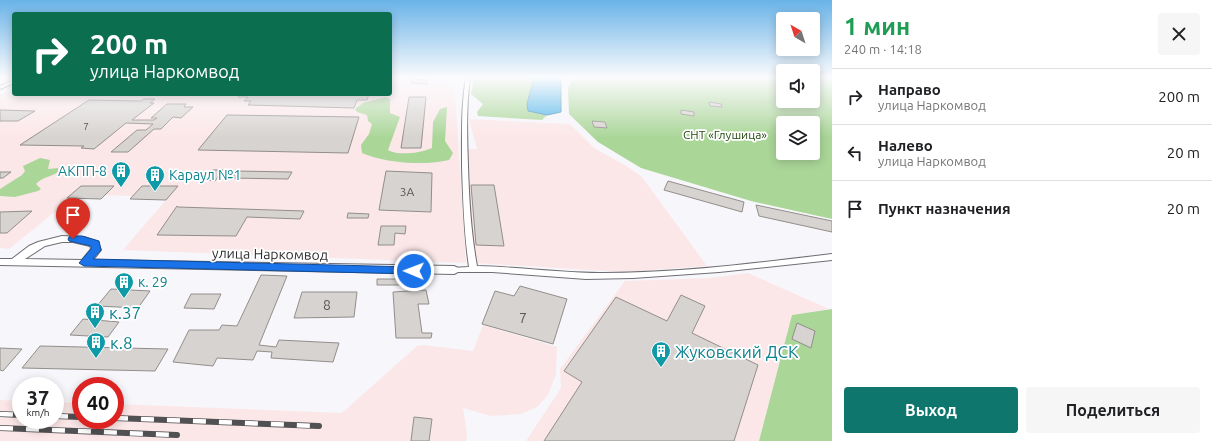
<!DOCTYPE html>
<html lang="ru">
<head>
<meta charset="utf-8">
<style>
	body { margin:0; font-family:Ubuntu,sans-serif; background:#f6f6f6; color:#202124; height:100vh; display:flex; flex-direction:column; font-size:15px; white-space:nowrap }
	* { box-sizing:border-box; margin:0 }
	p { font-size:13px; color:#757577 }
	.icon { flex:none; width:22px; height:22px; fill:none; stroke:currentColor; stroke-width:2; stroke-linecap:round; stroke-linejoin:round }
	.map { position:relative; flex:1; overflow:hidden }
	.details { display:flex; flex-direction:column; background:#fff; width:380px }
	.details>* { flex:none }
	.top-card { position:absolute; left:12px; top:12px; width:380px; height:84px; border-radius:4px; box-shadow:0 2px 10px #0003; background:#0b6e4f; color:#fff; overflow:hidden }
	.needle { width:26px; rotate:321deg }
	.fabs { position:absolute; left:776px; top:12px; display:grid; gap:8px }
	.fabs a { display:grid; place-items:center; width:44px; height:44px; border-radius:4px; background:#fff; box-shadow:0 2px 10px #0003; font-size:20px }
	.speed { position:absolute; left:12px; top:377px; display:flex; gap:8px; font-size:20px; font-weight:700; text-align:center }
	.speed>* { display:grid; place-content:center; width:52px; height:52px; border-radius:50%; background:#fff; box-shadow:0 2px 10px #0003; line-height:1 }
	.speed small { font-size:10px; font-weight:400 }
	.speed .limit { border:6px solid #d22; background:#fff; color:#111 }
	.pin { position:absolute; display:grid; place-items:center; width:34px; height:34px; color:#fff; margin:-41px -17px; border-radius:50% 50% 50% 0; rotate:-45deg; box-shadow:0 0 4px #0007 }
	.pin .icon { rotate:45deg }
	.me { position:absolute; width:44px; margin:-22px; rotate:271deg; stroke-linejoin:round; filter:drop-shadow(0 0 3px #0008) }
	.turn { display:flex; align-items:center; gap:14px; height:84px; padding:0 12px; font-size:18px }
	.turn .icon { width:52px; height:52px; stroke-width:2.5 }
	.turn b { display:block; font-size:28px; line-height:34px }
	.round { display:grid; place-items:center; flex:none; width:42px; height:42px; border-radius:4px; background:#f6f6f6 }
	.headline { display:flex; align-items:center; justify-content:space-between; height:68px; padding:0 12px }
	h1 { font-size:24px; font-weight:700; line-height:30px; color:#1e9e55 }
	.action { display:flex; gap:8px; margin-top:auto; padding:8px 12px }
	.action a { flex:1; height:46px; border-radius:4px; background:#0f766e; color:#fff; font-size:16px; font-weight:700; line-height:46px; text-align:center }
	.action a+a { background:#f6f6f6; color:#202124 }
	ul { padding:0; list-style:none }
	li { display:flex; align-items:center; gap:12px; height:56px; padding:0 12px; border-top:1px solid #e0e0e0 }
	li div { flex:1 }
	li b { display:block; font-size:15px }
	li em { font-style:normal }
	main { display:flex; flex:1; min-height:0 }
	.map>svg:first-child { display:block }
	.industrial { fill:#fce7e8 }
	.green { fill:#aad698; fill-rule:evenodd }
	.water { fill:#4ab1e7; stroke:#428ab0 }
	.building { fill:#d7d3d0; stroke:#928e8b }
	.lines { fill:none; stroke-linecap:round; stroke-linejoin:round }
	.minor-casing { stroke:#6f6f73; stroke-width:2 }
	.tertiary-casing { stroke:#6f6f73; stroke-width:2 }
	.minor { fill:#fff; fill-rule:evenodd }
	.tertiary { fill:#fff; fill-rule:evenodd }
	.rail-casing { stroke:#515154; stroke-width:6 }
	.rail { stroke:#fff; stroke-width:4.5; stroke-dasharray:13; stroke-linecap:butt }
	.route { fill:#1a73e8; stroke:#114b97 }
	.labels { text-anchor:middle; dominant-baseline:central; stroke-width:3.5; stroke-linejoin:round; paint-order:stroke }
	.far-number-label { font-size:10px; fill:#595859 }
	.far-park-label { font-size:12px; fill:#244812; stroke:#fff }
	.number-label { font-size:12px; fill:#595859 }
	.culture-label { font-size:14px; fill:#0d838f; stroke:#fff; text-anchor:start }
	.street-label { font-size:14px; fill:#2f2f31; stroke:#fff }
	.near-number-label { font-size:14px; fill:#595859 }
	.near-culture-label { font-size:17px; fill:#0d838f; stroke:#fff; text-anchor:start }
</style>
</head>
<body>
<main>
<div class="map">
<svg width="832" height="441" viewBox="0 0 832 441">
	<rect width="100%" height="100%" fill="#f6f6fb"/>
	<path class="industrial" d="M390 77H454L466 263 123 250 166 200 130 199 132 196 105 195 101 199 72 198 9 249 0 248V95L14 88V94H390Z
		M469 119 570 124 594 148 628 167 642 177 707 266 624 272 474 263 466 149H477Z
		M748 273 829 309 792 315 759 441H526L561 388 560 369 625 281 709 278Z
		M483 325 557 347 556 374 548 395 537 407 521 414 491 416 463 408 467 434 466 441H0V400L21 401V420H55V402L81 403V420H115V404L342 413 417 346 424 345 473 351Z"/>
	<path class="green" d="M474 77H534L527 104 528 111 547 115 542 120 478 116 477 112 483 104 471 94Z
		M574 77H783V101H813V77H832V219L751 201 641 168 598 142 569 114 568 88ZM783 123H813V153H783Z
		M386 97 390 99V113L400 117 388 150C397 156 422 153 432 148L433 122 440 109 447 107 445 141 453 153 449 160C425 166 384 163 362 153L361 145 369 134 372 124 368 121 367 115 357 112 355 109 363 103Z
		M40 158 50 160 48 169 58 168V172C51 177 42 177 36 184L41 189 38 191 15 197 0 196V189L22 175 25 171 23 166Z
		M832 309V441H759L792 315Z"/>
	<path class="water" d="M534 77H561V112L547 115 528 111 527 104Z"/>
	<path class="building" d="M411 79 428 80 427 84 411 83Z
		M241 94H369L367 100H357L354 108 248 105 251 101H244L248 97H238Z
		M409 97H426L421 148H401Z
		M144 99H155L150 103H154L132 120H154L157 118H151L167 104H186L184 107H193L181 118 173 117 161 129H154L128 152H111L137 130H146L153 124 126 123 94 149 81 148 84 146 20 145 89 100 141 101Z
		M709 102 721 104 722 107 710 106Z
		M0 110 35 111 18 121H0Z
		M681 110 694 112V116L681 114Z
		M227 115 359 117 348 153 198 150Z
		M592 121 605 122 607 128 594 127Z
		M213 170H223L215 181 204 180Z
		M237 171 292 172 288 179 232 178Z
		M386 171 432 173 431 212 379 210Z
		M0 172H11L3 178H0Z
		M668 181 744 202 742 212 664 190Z
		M471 185H494L504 246 476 245Z
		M81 186H114L101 199 67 198Z
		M142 186H178L166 200 130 199Z
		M756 205 832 221V232L759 216Z
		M177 206 178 207 304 211 300 219 247 217 236 236 157 235Z
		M32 211 7 233H0V212Z
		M348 213 369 214 368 218H347Z
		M381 226H406L405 234 395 233 394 245H378Z
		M261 275 287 276 259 345 276 347 279 340 339 343 333 362 271 358 272 352 257 351 253 360 217 358 213 366 173 362 189 330H219L222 325 237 326Z
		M377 279H403V285H377Z
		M520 286 567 299 553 344 482 324 495 291 514 296Z
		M111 289 150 291 138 308 97 306Z
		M426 290 429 304H418L422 333H432L431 338H396L393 292Z
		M302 292H357L354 317 294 318Z
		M191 294H221L214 309 184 308Z
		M681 295 705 306 692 333 758 365 734 441H544L582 382 564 371 616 297 667 321Z
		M83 319 119 322 108 337 70 335Z
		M797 323 815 331 811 348 792 339Z
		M40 346 168 349 155 371 22 368Z
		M0 348 22 349 3 371 0 370Z
		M414 417 432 419 429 441H411Z"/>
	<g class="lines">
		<defs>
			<path id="minor" d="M466 77H470C466 107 467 136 468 166 469 199 471 233 477 266 519 267 562 273 604 273 680 273 756 263 832 254V260L719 272 633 278 586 279 492 272H451L450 270 451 268 469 267C464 233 463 199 462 166 462 136 461 107 466 77Z
				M14 80V83L0 89V86Z"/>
			<path id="tertiary" d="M62 236 84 237 98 242 101 250 93 260 454 266 458 268 459 270 458 272 454 274 0 265V259H12L29 246 38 242ZM62 242H73L90 246 91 249 82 260 25 259 45 246Z"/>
		</defs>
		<use href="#minor" class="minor-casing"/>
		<use href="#tertiary" class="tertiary-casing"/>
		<use href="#minor" class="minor"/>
		<use href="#tertiary" class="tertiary"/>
		<defs>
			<path id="rail" d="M0 414 21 415
				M55 416 81 417
				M115 418 319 426
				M0 428 177 435"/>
		</defs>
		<use href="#rail" class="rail-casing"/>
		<use href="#rail" class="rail"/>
	</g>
	<linearGradient id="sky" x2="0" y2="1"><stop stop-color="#69b3e8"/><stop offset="0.56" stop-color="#fbfbfd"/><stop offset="1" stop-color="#fbfbfd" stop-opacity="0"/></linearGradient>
	<rect width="832" height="138" fill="url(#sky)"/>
	<path class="route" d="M73 236H82L99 241 101 250 93 259 414 267 419 271 414 274 84 266 79 263 91 249V246L69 241 68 239 69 237Z"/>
	<defs>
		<symbol id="building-pin" viewBox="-11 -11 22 30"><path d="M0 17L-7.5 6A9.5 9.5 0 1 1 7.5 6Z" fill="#0f9aa8" stroke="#fff"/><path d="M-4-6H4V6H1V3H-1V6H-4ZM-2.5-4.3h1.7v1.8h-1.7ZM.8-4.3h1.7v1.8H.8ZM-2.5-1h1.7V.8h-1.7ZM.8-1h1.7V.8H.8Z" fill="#fff"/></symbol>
	</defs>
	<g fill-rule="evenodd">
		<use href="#building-pin" x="110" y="160" width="22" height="30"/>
		<use href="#building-pin" x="144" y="164" width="22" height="30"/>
		<use href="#building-pin" x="113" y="271" width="22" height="30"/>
		<use href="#building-pin" x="84" y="301" width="22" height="30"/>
		<use href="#building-pin" x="85" y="331" width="22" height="30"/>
		<use href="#building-pin" x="650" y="340" width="22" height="30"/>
	</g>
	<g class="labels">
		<g class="far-number-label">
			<text x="86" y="126">7</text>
		</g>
		<g class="far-park-label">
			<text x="725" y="134">СНТ «Глушица»</text>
		</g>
		<g class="number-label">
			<text x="407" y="191">3А</text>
		</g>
		<g class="culture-label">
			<text x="107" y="171" text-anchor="end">АКПП-8</text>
			<text x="169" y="175">Караул №1</text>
			<text x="138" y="282">к. 29</text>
		</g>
		<g class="street-label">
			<text transform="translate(270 254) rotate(1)">улица Наркомвод</text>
		</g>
		<g class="near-number-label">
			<text x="327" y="305">8</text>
			<text x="523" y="318">7</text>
		</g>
		<g class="near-culture-label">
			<text x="109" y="312">к.37</text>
			<text x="110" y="342">к.8</text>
			<text x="675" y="351">Жуковский ДСК</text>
		</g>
	</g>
</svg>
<div class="fabs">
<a><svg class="needle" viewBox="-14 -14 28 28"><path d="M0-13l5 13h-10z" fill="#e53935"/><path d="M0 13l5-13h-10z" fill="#757577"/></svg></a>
<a><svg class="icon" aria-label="sound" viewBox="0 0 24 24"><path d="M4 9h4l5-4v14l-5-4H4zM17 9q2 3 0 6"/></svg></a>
<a><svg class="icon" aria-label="layers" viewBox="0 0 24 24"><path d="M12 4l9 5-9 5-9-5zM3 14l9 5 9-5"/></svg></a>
</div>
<div class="speed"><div>37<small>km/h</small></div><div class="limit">40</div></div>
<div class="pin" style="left:73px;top:239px;background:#d93025"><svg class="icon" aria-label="arrive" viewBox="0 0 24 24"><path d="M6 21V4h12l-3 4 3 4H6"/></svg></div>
<svg class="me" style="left:414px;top:271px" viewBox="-20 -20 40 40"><circle r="17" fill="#1a73e8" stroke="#fff" stroke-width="3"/><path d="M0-11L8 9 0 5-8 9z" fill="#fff"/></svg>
<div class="top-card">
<div class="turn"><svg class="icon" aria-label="right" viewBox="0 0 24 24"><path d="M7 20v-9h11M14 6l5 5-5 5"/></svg><div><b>200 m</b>улица Наркомвод</div></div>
</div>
</div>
<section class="details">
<div class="headline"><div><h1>1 мин</h1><p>240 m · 14:18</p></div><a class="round"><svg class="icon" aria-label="close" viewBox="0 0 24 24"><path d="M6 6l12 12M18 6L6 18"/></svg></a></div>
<ul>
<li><svg class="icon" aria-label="right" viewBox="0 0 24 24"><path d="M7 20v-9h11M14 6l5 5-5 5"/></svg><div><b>Направо</b><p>улица Наркомвод</p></div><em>200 m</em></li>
<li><svg class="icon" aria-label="left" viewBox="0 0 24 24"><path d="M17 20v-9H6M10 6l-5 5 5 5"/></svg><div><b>Налево</b><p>улица Наркомвод</p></div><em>20 m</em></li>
<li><svg class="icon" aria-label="arrive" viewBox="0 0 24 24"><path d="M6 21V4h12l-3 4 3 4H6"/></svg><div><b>Пункт назначения</b></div><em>20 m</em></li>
</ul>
<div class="action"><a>Выход</a><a>Поделиться</a></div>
</section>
</main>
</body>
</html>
